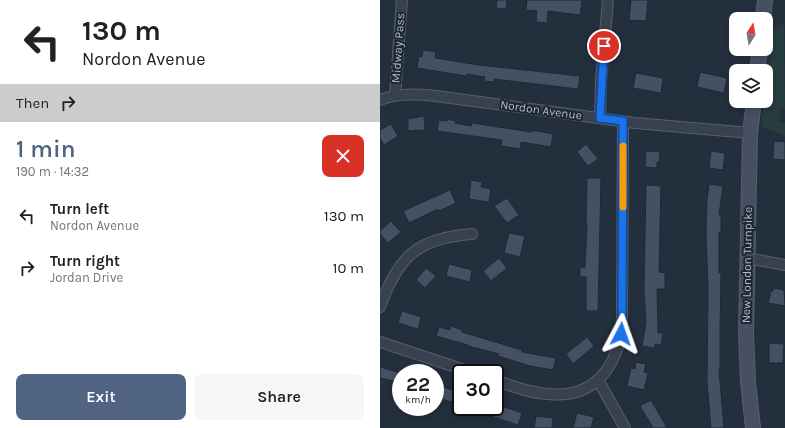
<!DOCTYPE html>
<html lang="en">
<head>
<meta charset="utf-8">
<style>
	body { margin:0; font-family:Karla,sans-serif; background:#f6f6f6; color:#202124; height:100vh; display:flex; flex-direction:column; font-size:15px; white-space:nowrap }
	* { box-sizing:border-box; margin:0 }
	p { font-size:13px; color:#757577 }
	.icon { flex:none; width:22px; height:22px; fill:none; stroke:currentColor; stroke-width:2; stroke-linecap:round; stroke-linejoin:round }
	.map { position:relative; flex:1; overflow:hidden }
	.panel { display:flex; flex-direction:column; background:#fff; width:380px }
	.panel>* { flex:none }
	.banner { background:#fff; color:#202124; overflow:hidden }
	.needle { width:26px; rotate:11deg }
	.controls { position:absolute; left:349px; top:12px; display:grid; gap:8px }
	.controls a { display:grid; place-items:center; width:44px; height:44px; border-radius:8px; background:#fff; box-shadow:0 2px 6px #0003; font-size:20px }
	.speed { position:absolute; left:12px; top:364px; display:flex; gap:8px; font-size:20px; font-weight:700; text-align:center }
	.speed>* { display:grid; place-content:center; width:52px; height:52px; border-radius:50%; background:#fff; box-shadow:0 2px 6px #0003; line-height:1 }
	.speed small { font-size:10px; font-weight:400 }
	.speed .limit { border:2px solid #111; border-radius:6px; background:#fff; color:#111 }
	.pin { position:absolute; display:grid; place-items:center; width:34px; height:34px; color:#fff; margin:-17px; border:2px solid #fff; border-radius:50%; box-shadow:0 1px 4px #0007 }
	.me { position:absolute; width:44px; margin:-22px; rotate:4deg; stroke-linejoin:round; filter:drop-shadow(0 0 3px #0008) }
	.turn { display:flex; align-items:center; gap:14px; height:84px; padding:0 16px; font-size:18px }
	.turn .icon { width:52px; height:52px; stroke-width:2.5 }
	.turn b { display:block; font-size:28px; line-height:34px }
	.then { display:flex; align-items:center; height:38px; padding:0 16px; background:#0003; gap:8px; font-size:15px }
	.round { display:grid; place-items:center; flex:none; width:42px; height:42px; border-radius:8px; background:#f6f6f6 }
	.overview { display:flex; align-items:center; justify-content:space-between; height:68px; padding:0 16px }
	h1 { font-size:24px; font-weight:600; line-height:30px; color:#506383 }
	.button { display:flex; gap:8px; margin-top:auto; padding:8px 16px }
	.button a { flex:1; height:46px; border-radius:8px; background:#506383; color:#fff; font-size:16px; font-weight:600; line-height:46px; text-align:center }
	.button a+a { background:#f6f6f6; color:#202124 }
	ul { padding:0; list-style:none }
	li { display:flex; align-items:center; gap:12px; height:52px; padding:0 16px }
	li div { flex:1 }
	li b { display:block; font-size:15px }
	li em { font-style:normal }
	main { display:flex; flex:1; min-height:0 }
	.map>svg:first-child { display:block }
	.green { fill:#263c3f }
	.building { fill:#455162; stroke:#1f2835 }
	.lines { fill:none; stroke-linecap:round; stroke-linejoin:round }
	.street-casing { stroke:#565f6c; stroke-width:12 }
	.secondary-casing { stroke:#565f6c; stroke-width:16 }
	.street { stroke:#38414e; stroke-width:10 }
	.secondary { stroke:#465061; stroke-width:14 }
	.route-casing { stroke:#114b97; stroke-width:10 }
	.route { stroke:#1a73e8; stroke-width:7 }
	.slow { stroke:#f59e0b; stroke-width:7 }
	.labels { text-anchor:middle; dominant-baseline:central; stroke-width:4; stroke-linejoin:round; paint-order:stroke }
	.street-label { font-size:12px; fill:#b4bcc9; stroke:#1d2633 }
</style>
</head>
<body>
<main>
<section class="panel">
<div class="banner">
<div class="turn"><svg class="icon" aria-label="left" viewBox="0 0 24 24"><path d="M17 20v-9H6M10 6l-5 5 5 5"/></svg><div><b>130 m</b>Nordon Avenue</div></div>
<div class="then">Then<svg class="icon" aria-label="right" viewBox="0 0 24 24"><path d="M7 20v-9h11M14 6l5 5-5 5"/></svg></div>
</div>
<div class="overview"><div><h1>1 min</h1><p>190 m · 14:32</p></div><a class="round" style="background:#d93025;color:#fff"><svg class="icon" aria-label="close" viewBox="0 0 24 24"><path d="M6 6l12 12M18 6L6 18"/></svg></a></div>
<ul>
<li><svg class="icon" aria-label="left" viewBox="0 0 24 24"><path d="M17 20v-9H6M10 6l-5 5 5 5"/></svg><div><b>Turn left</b><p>Nordon Avenue</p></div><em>130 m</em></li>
<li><svg class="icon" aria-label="right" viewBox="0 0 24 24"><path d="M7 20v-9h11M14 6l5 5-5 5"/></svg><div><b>Turn right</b><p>Jordan Drive</p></div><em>10 m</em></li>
</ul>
<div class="button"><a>Exit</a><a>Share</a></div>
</section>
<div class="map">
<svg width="405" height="428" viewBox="0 0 405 428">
	<rect width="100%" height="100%" fill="#242f3e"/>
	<path class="green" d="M404 21 405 110 401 109 399 122 405 123V136L381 126 384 101H386V88L394 28 396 25 404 24Z"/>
	<path class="building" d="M117 0H127L126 9 116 8Z
		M147 0H202L200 15 168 11 167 23 156 22 157 11 146 10Z
		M251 0H268L266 21 249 20Z
		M43 50 56 52 55 58 99 65 200 76 198 89 114 79V82L104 81 105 77 87 74 86 76 37 68 39 56 42 57Z
		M320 72 347 78 344 93 317 87Z
		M256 73 283 78 281 93 253 88Z
		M44 116 45 130 28 131V119Z
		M67 119 76 121 75 123 91 126 92 123 152 132V130L173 134 171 147 141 142 140 149 121 146 122 140 57 131 59 120 67 121Z
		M11 124 18 136 4 145 0 138V130Z
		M394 141 405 142V160L393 159Z
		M206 144 218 159 208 166 197 152Z
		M266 151 280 152 279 163 277 162V168L265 167Z
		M331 151 345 153 343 170 329 168Z
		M207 178H221L218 311H206V277H200V267L205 268 207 225H206Z
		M91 180 102 182 101 187 111 189 109 202 89 199Z
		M329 184 343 186 339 215H341V232H339V273H341L340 331V369H339L344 428H331L327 382 328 289 326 232 327 201Z
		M266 185 281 186 279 272 285 273V289H277L278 333H283L281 345 275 344V348L262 346 266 323 264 289Z
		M70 190 76 203 59 211 58 209 29 223 23 211Z
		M127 198 139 215 127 223 114 206Z
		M11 221 21 232 8 243 0 234V231Z
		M129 233 145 236 140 257 124 253Z
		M119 258 127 268 111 281 103 271Z
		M69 264 92 270 90 282 66 276Z
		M46 268 56 276 45 288 36 280Z
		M393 288 404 290 405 306 388 303 391 291H393Z
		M22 311 41 317 38 329 18 323Z
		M71 326 82 330V332L142 350V352L176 358 173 370 150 366 118 356 119 354 88 346V345L56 336 59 327 70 330Z
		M207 337 214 346 193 364 186 354Z
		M389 343 404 344 403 363H389Z
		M256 362 266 364 264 372 268 373 264 390 247 386 251 368 255 369Z
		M0 367 21 373V383L0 378Z
		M55 384 81 393V405L55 397Z
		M271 400 287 428H273L260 406Z
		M115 404 142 413 138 425 89 409V407H115Z
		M197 413 214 417 211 428H193Z
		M156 416 173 418 172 428H154Z"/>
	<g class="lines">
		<defs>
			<path id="street" d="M15 96 22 0
				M0 100C18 93 37 94 56 96L255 123 370 133
				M220 118 221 81 228 0
				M367 258 405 265
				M0 307C18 256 38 238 92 234
				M0 342 94 373
				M115 380C132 386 150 393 168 394 214 399 238 367 242 324L243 121
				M218 380 245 428"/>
			<path id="secondary" d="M383 19 385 0
				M377 71 380 49
				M373 428 368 381 366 334 370 133 374 101"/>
		</defs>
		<use href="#street" class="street-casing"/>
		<use href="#secondary" class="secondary-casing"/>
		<use href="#street" class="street"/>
		<use href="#secondary" class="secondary"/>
	</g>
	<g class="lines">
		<defs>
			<path id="route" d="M224 46 220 118 243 121 242 324 241 334"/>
		</defs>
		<use href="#route" class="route-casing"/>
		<use href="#route" class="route"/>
		<path class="slow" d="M243 207V146"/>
	</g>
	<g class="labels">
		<g class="street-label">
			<text transform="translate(18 48) rotate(-86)">Midway Pass</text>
			<text transform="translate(161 110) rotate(8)">Nordon Avenue</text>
			<text transform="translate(367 265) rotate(-89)">New London Turnpike</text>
		</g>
	</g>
</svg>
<div class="controls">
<a><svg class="needle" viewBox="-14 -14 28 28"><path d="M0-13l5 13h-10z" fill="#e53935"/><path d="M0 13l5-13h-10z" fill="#757577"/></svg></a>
<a><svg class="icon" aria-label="layers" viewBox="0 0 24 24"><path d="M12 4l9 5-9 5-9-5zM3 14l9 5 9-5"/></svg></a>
</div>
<div class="speed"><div>22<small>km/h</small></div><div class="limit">30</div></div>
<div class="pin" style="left:224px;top:46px;background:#d93025"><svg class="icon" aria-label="arrive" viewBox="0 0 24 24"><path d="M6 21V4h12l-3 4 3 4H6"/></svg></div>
<svg class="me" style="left:241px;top:334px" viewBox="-20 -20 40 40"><path d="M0-17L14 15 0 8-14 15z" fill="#1a73e8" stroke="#fff" stroke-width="4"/></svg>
</div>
</main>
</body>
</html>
